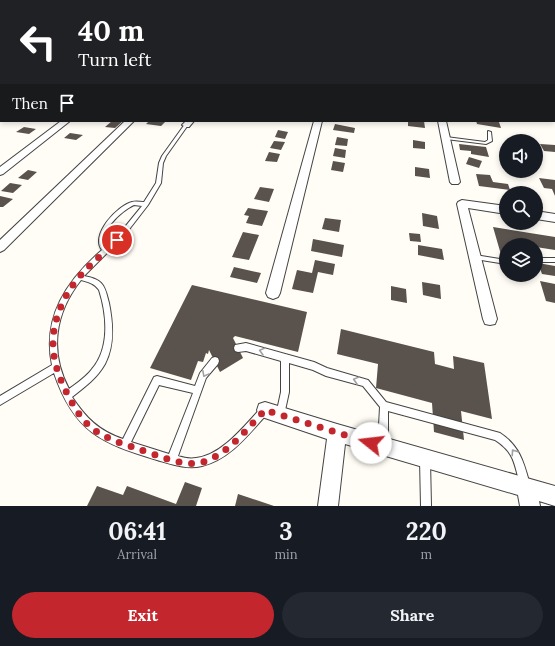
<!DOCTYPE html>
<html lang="en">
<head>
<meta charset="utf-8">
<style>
	body { margin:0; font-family:Lora,serif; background:#242831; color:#f1f3f6; height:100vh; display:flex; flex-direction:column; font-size:15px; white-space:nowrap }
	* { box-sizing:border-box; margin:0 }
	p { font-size:13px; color:#9ea1a6 }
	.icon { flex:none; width:22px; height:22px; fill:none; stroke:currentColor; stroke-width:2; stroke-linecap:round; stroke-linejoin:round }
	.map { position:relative; height:506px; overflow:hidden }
	.panel { display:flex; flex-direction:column; background:#171b24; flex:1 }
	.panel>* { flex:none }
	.banner { position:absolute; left:0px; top:0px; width:555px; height:122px; box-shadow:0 2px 6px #0003; background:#202124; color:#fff; overflow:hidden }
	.fabs { position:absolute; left:499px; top:134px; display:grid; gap:8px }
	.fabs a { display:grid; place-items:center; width:44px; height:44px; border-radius:50%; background:#171b24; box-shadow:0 2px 6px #0003; font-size:20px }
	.pin { position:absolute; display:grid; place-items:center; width:34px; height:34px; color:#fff; margin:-17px; border:2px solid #fff; border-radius:50%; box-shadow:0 1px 4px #0007 }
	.me { position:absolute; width:44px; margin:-22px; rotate:286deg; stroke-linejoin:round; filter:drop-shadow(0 0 3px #0008) }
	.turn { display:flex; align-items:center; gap:14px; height:84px; padding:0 12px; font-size:18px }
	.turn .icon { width:52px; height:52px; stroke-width:2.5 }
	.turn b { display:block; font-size:28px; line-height:34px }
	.then { display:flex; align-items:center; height:38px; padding:0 12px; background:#0003; gap:8px; font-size:15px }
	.eta { display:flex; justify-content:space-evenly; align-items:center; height:68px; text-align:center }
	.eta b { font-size:24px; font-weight:800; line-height:28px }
	.action { display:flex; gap:8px; margin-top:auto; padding:8px 12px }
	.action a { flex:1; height:46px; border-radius:24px; background:#c4262e; color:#fff; font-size:16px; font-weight:800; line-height:46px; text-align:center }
	.action a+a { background:#242831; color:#f1f3f6 }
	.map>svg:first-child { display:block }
	.building { fill:#5a524d }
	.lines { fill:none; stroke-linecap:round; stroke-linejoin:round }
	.service-casing { stroke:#444; stroke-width:2 }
	.minor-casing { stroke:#444; stroke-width:2 }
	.service { fill:#fff; fill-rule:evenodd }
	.minor { fill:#fff; fill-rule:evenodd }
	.oneway { stroke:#a0a0a0 }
	.route { stroke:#c4262e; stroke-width:7; stroke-dasharray:0 12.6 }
</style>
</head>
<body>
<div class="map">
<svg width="555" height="506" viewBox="0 0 555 506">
	<rect width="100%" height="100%" fill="#fffdf5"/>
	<path class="building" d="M112 121H123L115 128 105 127Z
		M149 121H166L161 126 146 124Z
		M408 121H424L425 128 408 126Z
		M476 121 499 122 501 128 477 124Z
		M335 124 355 128 354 133 333 130Z
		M24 127 36 129 29 134 16 132Z
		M278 130 288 132 285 139 275 137Z
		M70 133 83 135 76 140 64 138Z
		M337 137 348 139 347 146 335 145Z
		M413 140 425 142V149L413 148Z
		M274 141 285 142 281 150 270 148Z
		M459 144 486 147 489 157 471 154V151L460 150Z
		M540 144 555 145V152L544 151Z
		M335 148 346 150 345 158 333 156Z
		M269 152 280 154 277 162 265 161Z
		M469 157 482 161 479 168 466 164Z
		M333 161 345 163 343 172 331 170Z
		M415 167 429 169 430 178 415 176Z
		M28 170 37 172 28 180 18 178Z
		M476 174 490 175 493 182 508 184 510 190 479 186Z
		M539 178 555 180V196L552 189 544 188Z
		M10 183 22 185 13 193 1 191Z
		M260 187 274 189 269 202 254 199Z
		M0 196 13 199 3 207H0Z
		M248 208 268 211 262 226 246 223 249 216 244 215Z
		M422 213 437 216 439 229 423 226Z
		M325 218 341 220 339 232 322 229Z
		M493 227 555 237V250L536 247V245H506V259L502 258Z
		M243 232 259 235 249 260 232 257Z
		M409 233 420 234 421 242 410 241Z
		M313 239 344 245 342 257 311 251Z
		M418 245 442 249 444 260 418 255Z
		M315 260 335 264 333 275 318 272 313 293 292 289 297 270 312 273Z
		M538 263 555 266V276L542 274Z
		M234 267 261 273 257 283 230 277Z
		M540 281 555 284V303L546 301Z
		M422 282 440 285 441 299 423 295Z
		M192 285 307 312 298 352 235 336 233 338 243 358 220 372 209 350 208 354 206 353 203 362 198 361 191 380 150 368Z
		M391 286 406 289 407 303 391 300Z
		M341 329 434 352 435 364 454 369 453 356 484 363 492 419 461 411 464 440 434 432 432 403 376 388 378 364 337 354Z
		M185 482 202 488 196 506H87L97 486 123 495 127 486 176 504Z
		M238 494 274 506H235Z"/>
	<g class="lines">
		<defs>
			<path id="service" d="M185 124 188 125 166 156 163 163 161 183 148 205 124 236 84 276C90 277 97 279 101 283 106 288 107 296 109 303 113 323 115 345 105 364 97 378 85 387 72 397 86 418 99 431 123 439L154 377 157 376 195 386 200 373 212 358 215 357 218 358 219 361 218 364 206 378 178 456C184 458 190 459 196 458 222 455 244 426 261 408L264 407 267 408 268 411 267 414C248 435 230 459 202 466 187 470 171 464 157 460 101 443 74 432 54 373L0 405V396L52 365C42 317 67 280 102 250 90 235 117 206 132 202 136 201 140 202 144 202L156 183 159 163 162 156ZM134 205 142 206 120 233 106 247C98 232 121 211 134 205ZM81 280C88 282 94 283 99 290 107 315 110 348 92 369 86 377 77 383 69 389 49 351 55 313 81 280ZM159 385 193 393 169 454 131 442Z
				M488 131 491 132 492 141 486 144 446 139 444 138 446 137 485 142 488 140Z
				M473 255H475L506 260V264L475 259H473L472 257Z
				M540 258H555V262H540L536 263V259Z
				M246 343 314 362 327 368 368 380 386 402 500 433C520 446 524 463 530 485L528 488 525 490 522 488C513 467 518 455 495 440L388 411V444L386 447 383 449 380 447 378 444 380 407 363 386 326 376 313 370 289 363V392L284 415 283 418 280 419 277 418 276 415 281 392V361L246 351 238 352 235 351 234 348 235 345Z
				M425 455 428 457 430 460 431 506H421L420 460 422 457Z"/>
			<path id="minor" d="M0 86H1L0 91Z
				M554 102H555V107H554Z
				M61 121H70L3 174 0 175V167Z
				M125 121H134L4 250 0 252V240Z
				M186 121H194L189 127H186L182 125Z
				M314 121H322L280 293 278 297 273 299 268 297 266 293Z
				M438 121H446L460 182 458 184H452L450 182Z
				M462 200 506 206V214L468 208 497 319 495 324 490 325 485 324 483 319 457 204 458 202Z
				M536 211 555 214V222L536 219Z
				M265 402 337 424 555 486V506L539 501 540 506H520L518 495 345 444 338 506H318L327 439 259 416 257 410 259 404Z"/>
		</defs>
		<use href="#service" class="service-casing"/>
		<use href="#minor" class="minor-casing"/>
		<use href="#service" class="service"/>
		<use href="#minor" class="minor"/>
	</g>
	<defs><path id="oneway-chevron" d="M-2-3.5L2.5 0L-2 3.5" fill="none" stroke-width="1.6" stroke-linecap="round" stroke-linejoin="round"/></defs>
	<g class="oneway">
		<use href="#oneway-chevron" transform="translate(262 351) rotate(-165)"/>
		<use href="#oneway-chevron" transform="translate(205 374) rotate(118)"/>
		<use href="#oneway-chevron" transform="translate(356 380) rotate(-165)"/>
		<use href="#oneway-chevron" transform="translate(514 452) rotate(-124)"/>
	</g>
	<linearGradient id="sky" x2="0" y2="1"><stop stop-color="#95c6ee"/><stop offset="0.44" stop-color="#fffefa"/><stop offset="1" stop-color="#fffefa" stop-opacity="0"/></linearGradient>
	<rect width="555" height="125" fill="url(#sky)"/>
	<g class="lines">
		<path class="route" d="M117 240C98 259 77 274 65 298 46 335 51 364 70 399 77 412 85 425 99 433 112 441 127 445 141 450 159 455 183 468 203 462 228 454 247 429 265 410L371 443"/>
	</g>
</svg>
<div class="fabs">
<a><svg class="icon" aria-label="sound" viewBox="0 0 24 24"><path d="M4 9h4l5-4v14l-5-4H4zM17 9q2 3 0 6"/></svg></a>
<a><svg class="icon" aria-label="search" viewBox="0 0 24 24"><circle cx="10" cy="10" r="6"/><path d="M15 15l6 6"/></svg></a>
<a><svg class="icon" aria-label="layers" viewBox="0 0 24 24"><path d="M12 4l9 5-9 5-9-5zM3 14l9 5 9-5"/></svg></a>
</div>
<div class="pin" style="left:117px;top:240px;background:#d93025"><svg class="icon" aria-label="arrive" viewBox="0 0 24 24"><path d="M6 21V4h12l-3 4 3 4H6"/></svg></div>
<svg class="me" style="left:371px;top:443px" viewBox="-20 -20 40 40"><circle r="19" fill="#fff"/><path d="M0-13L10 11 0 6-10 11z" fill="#c4262e"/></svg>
<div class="banner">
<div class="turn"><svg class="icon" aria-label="left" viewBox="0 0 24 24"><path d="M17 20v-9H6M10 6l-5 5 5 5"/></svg><div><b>40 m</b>Turn left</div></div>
<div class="then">Then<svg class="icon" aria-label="arrive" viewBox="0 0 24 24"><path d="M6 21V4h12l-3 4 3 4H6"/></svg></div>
</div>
</div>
<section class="panel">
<div class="eta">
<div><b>06:41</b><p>Arrival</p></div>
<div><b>3</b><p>min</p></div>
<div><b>220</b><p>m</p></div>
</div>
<div class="action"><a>Exit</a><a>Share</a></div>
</section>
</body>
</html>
